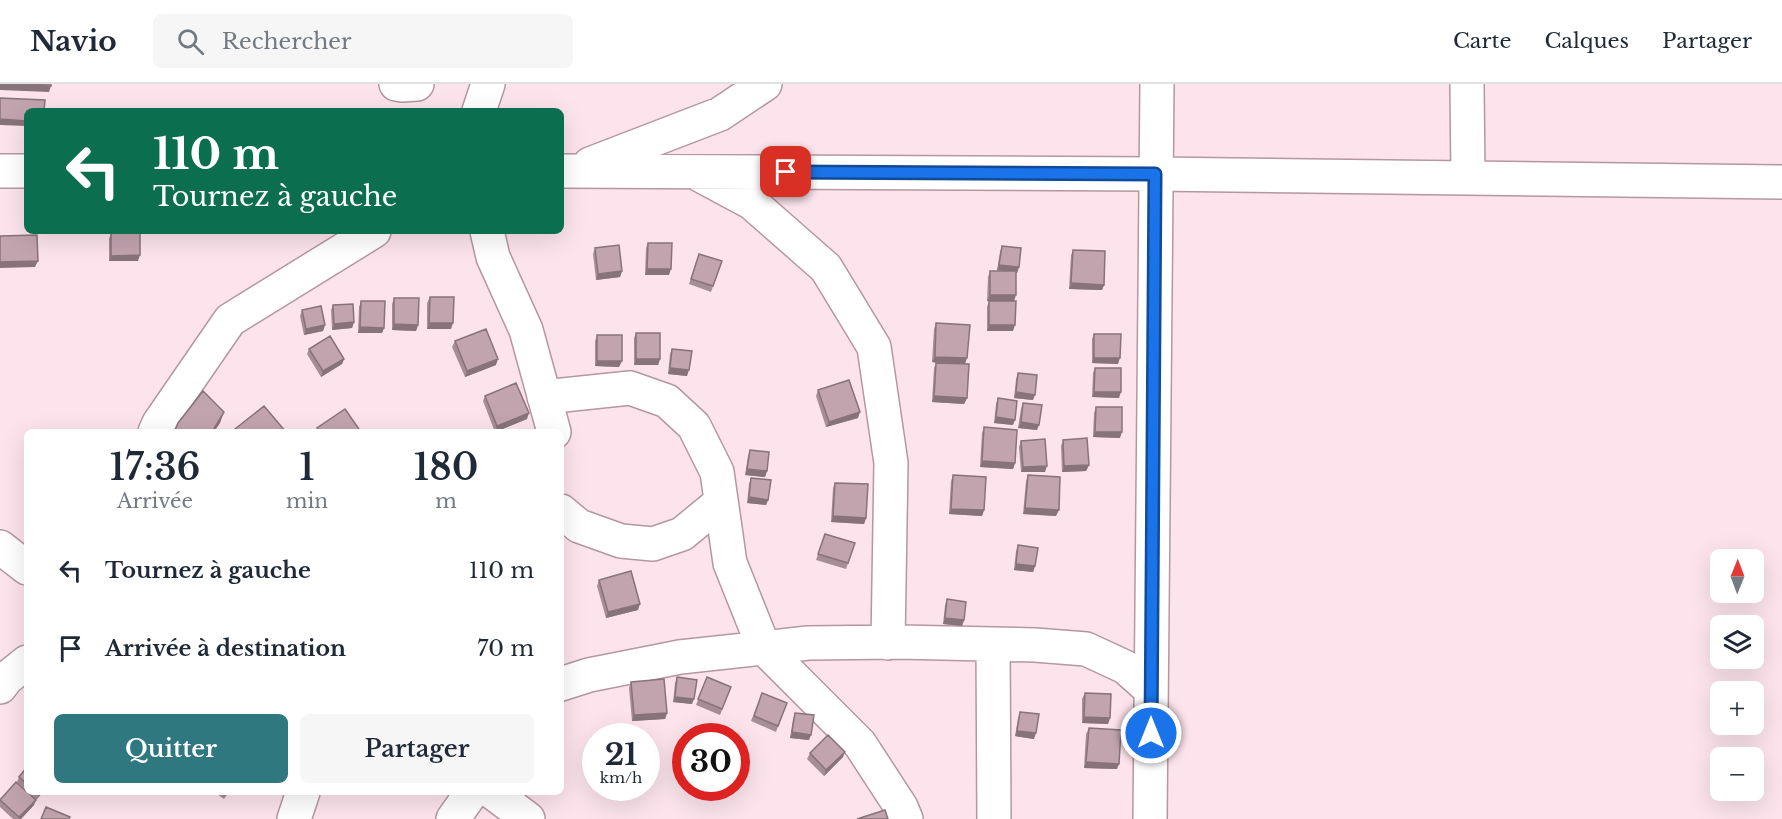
<!DOCTYPE html>
<html lang="fr">
<head>
<meta charset="utf-8">
<style>
	body { margin:0; font-family:"Libre Baskerville",serif; background:#f6f6f7; color:#1f2937; height:100vh; display:flex; flex-direction:column; font-size:22px; white-space:nowrap }
	* { box-sizing:border-box; margin:0 }
	p { font-size:20px; color:#747a83 }
	.icon { flex:none; width:33px; height:33px; fill:none; stroke:currentColor; stroke-width:2; stroke-linecap:round; stroke-linejoin:round }
	.map { position:relative; flex:1; overflow:hidden }
	.drawer { position:absolute; left:24px; top:345px; width:540px; height:366px; display:flex; flex-direction:column; background:#fff; border-radius:9px; box-shadow:0 6px 24px #0002 }
	.drawer>* { flex:none }
	.guide { position:absolute; left:24px; top:24px; width:540px; height:126px; border-radius:9px; box-shadow:0 6px 24px #0002; background:#0b6e4f; color:#fff; overflow:hidden }
	.needle { width:39px; rotate:1deg }
	.buttons { position:absolute; left:1710px; top:465px; display:grid; gap:12px }
	.buttons a { display:grid; place-items:center; width:54px; height:54px; border-radius:9px; background:#fff; box-shadow:0 6px 24px #0002; font-size:30px }
	.speed { position:absolute; left:582px; top:639px; display:flex; gap:12px; font-size:30px; font-weight:700; text-align:center }
	.speed>* { display:grid; place-content:center; width:78px; height:78px; border-radius:50%; background:#fff; box-shadow:0 6px 24px #0002; line-height:1 }
	.speed small { font-size:15px; font-weight:400 }
	.speed .limit { border:9px solid #d22; background:#fff; color:#111 }
	.pin { position:absolute; display:grid; place-items:center; width:51px; height:51px; color:#fff; margin:-26px; border-radius:12px; box-shadow:0 3px 9px #0006 }
	.me { position:absolute; width:66px; margin:-33px; rotate:0deg; stroke-linejoin:round; filter:drop-shadow(0 0 4px #0008) }
	.turn { display:flex; align-items:center; gap:21px; height:126px; padding:0 30px; font-size:27px }
	.turn .icon { width:78px; height:78px; stroke-width:2.5 }
	.turn b { display:block; font-size:42px; line-height:51px }
	.eta { display:flex; justify-content:space-evenly; align-items:center; height:102px; text-align:center }
	.eta b { font-size:36px; font-weight:600; line-height:42px }
	.cta { display:flex; gap:12px; margin-top:auto; padding:12px 30px }
	.cta a { flex:1; height:69px; border-radius:9px; background:#2f7880; color:#fff; font-size:24px; font-weight:600; line-height:69px; text-align:center }
	.cta a+a { background:#f6f6f7; color:#1f2937 }
	ul { padding:0; list-style:none }
	li { display:flex; align-items:center; gap:18px; height:78px; padding:0 30px }
	li div { flex:1 }
	li b { display:block; font-size:22px }
	li em { font-style:normal }
	header { display:flex; align-items:center; gap:36px; box-sizing:border-box; height:84px; padding:0 30px; background:#fff; border-bottom:2px solid #e0e1e3 }
	header strong { font-size:28px }
	nav { display:flex; gap:33px; margin-inline-start:auto; font-size:21px }
	.search { width:420px; height:54px; background:#f6f6f7; display:flex; align-items:center; gap:15px; box-sizing:border-box; padding:0 21px; border-radius:9px; color:#747a83; font-size:22px }
	.map>svg:first-child { display:block }
	.lines { fill:none; stroke-linecap:round; stroke-linejoin:round }
	.street-casing { stroke:#b497a1; stroke-width:36 }
	.street { stroke:#fff; stroke-width:33 }
	.wall { fill:#a78d96 }
	.shaded-wall { fill:#88737a }
	.building { fill:#c2a4af; stroke:#88737a; stroke-width:1.5 }
	.route-casing { stroke:#114b97; stroke-width:15 }
	.route { stroke:#1a73e8; stroke-width:10 }
</style>
</head>
<body>
<header>
<strong>Navio</strong>
<div class="search"><svg class="icon" aria-label="search" viewBox="0 0 24 24"><circle cx="10" cy="10" r="6"/><path d="M15 15l6 6"/></svg>Rechercher</div>
<nav><a>Carte</a><a>Calques</a><a>Partager</a></nav>
</header>
<div class="map">
<svg width="1782" height="735" viewBox="0 0 1782 735">
	<rect width="100%" height="100%" fill="#fce3ec"/>
	<g class="lines">
		<defs>
			<path id="street" d="M396 0 402 1 417 0
				M1467 0 1468 93
				M479 27 488 0
				M590 80 720 30 765 0
				M0 87H27
				M561 87 1155 90 1782 98
				M698 90 752 119 826 184 874 263 891 379 888 559
				M487 147 493 173 526 246 554 348
				M544 313 630 304 667 317 694 342 717 388 730 479 764 564 860 660 901 723 906 735
				M155 348 159 339 230 236 374 147
				M561 427 579 442 621 457 653 460 682 450 721 418
				M0 463 27 484
				M993 560 994 735
				M561 600 589 591 680 573 808 559 899 558 1035 561 1086 565 1125 583 1151 606
				M0 603 7 594 27 578
				M492 708 528 735
				M294 735 303 708
				M453 735 472 708
				M1150 735 1157 0"/>
		</defs>
		<use href="#street" class="street-casing"/>
		<use href="#street" class="street"/>
	</g>
	<path class="wall" d="M111 149 138 177H109V155Z
		M648 159 669 191H645L646 164Z
		M1002 162 1019 183 1017 189H1016L1014 217H987L988 193 990 187H1002L997 186 1000 168Z
		M595 164 622 187 620 193 596 196 593 170Z
		M1073 166 1104 201 1102 206 1069 205 1071 171Z
		M699 170 722 177 711 208 689 200Z
		M430 213 451 245H427V219Z
		M394 214 418 241 416 247 392 246V220Z
		M361 217 384 244 382 249H358L359 223Z
		M989 217 1013 247H987V223Z
		M333 221 354 238 352 244 332 246 331 226Z
		M302 226 325 241 323 247 304 251 300 232Z
		M936 239 965 280 967 314 964 320 932 318 934 284 936 279 932 278 934 245Z
		M636 249 660 275 658 281H634V254Z
		M1094 250 1118 280 1092 279V255Z
		M597 251 619 283 595 282V257Z
		M455 257 496 281 465 293 452 263Z
		M309 265 344 275 342 280 321 293 307 270Z
		M672 265 687 292 668 290 670 270Z
		M1095 284 1119 314 1092 313 1093 289Z
		M1018 289 1033 316 1014 314 1016 295Z
		M818 306 858 334 826 343 816 312Z
		M485 312 527 335 495 348 483 317Z
		M998 314 1013 341 994 339 996 320Z
		M1023 319 1037 346 1018 344 1021 325Z
		M1096 323 1120 354 1093 353 1094 329Z
		M984 343 1015 379 1013 385 980 383 982 349Z
		M1063 356 1089 381 1086 387 1062 388 1061 362Z
		M1021 357 1045 388H1021L1019 363Z
		M750 366 767 387 765 393 745 391 748 372Z
		M953 391 984 426 982 432 949 430 951 397Z
		M1028 391 1056 432 1023 430 1026 397Z
		M751 394 768 416 766 421 747 419 749 400Z
		M835 399 866 434 864 440 831 438 833 404Z
		M825 450 855 459 846 485 816 476Z
		M1018 461 1035 482 1033 488 1014 486 1016 467Z
		M599 496 638 526 606 534 597 502Z
		M947 515 964 536 962 542 943 540 945 521Z
		M677 593 692 620 673 618 675 599Z
		M707 593 731 603 720 631 696 621Z
		M631 598 667 629 665 635 632 637 629 604Z
		M762 609 787 619 776 648 751 637Z
		M1085 609 1110 634 1108 640 1082 639V615Z
		M1020 628 1034 655 1015 652 1018 634Z
		M795 629 809 656 790 654 793 635Z
		M1089 644 1117 685 1084 684 1086 650Z
		M810 669 843 673 824 692 807 675Z
		M686 672V689L680 686Z
		M27 683V707L17 698 19 693Z
		M28 708H43L36 716Z
		M214 708H229L224 715Z
		M0 716 34 721 21 735H13L0 723Z"/>
	<path class="shaded-wall" d="M0 0 51 2 49 8 0 6Z
		M0 35 27 37V42L0 41Z
		M140 171 138 177H109L111 172Z
		M38 177 35 183 0 184V178Z
		M999 181 1019 183 1017 189 997 186Z
		M647 185H671L669 191H645Z
		M622 187 620 193 596 196 598 190Z
		M1071 199 1104 201 1102 206 1069 205Z
		M990 211H1016L1014 217H987Z
		M354 238 352 244 332 246 334 240Z
		M429 239H453L451 245H427Z
		M394 240 418 241 416 247 392 246Z
		M325 241 323 247 304 251 306 245Z
		M989 241H1015L1013 247H987Z
		M360 243 384 244 382 249H358Z
		M935 273 967 274 965 280 932 278Z
		M1094 274H1120L1118 280 1092 279Z
		M344 275 342 280 321 293 323 287Z
		M498 275 496 281 465 293 467 287Z
		M636 275H660L658 281H634Z
		M597 277H622L619 283 595 282Z
		M670 284 689 286 687 292 668 290Z
		M1016 308 1035 311 1033 316 1014 314Z
		M1094 308H1121L1119 314 1092 313Z
		M934 312 967 314 964 320 932 318Z
		M224 328 220 339 214 348H212Z
		M860 328 858 334 826 343 829 338Z
		M529 329 527 335 495 348 497 342Z
		M996 333 1015 336 1013 341 994 339Z
		M1021 338 1039 341 1037 346 1018 344Z
		M1095 348H1122L1120 354 1093 353Z
		M982 377 1015 379 1013 385 980 383Z
		M1089 381 1086 387 1062 388 1064 382Z
		M1047 382 1045 388H1021L1023 383Z
		M747 385 767 387 765 393 745 391Z
		M749 413 768 416 766 421 747 419Z
		M1025 424 1059 426 1056 432 1023 430Z
		M951 425 984 426 982 432 949 430Z
		M833 432 866 434 864 440 831 438Z
		M1016 480 1035 482 1033 488 1014 486Z
		M640 520 638 526 606 534 608 528Z
		M945 534 964 536 962 542 943 540Z
		M675 613 694 615 692 620 673 618Z
		M667 629 665 635 632 637 634 631Z
		M1084 633 1110 634 1108 640 1082 639Z
		M1017 647 1036 649 1034 655 1015 652Z
		M792 648 811 651 809 656 790 654Z
		M845 668 843 673 824 692 826 686Z
		M1086 678 1119 680 1117 685 1084 684Z
		M40 708H43L36 716Z
		M36 716 34 721 21 735H19V733Z"/>
	<path class="building" d="M0 0H51V2Z
		M0 14 45 16 44 27H27V37L0 35Z
		M111 149H140V171L111 172Z
		M37 151 38 177 0 178V152Z
		M648 159H672L671 185H647Z
		M619 161 622 187 598 190 595 164Z
		M1002 162 1021 164 1019 183 999 181Z
		M1073 166 1105 167 1104 201 1071 199Z
		M699 170 722 177 713 202 691 195Z
		M990 187H1016V211H990Z
		M430 213H454L453 239H429Z
		M394 214H419L418 241 394 240Z
		M361 217H385L384 244 360 243Z
		M989 217H1016L1015 241H989Z
		M353 220 354 238 334 240 333 221Z
		M321 222 325 241 306 245 302 226Z
		M936 239 970 241 967 274 935 273Z
		M486 245 498 275 467 287 455 257Z
		M636 249H660V275H636Z
		M1094 250H1121L1120 274H1094Z
		M597 251H622V277H597Z
		M330 252 344 275 323 287 309 265Z
		M672 265 692 267 689 286 670 284Z
		M936 279 969 280 967 314 934 312Z
		M1095 284H1121V308H1094Z
		M1018 289 1037 291 1035 311 1016 308Z
		M849 296 860 328 829 338 818 306Z
		M516 299 529 329 497 342 485 312Z
		M203 307 224 328 212 348H174L178 339Z
		M998 314 1017 317 1015 336 996 333Z
		M1023 319 1042 321 1039 341 1021 338Z
		M264 322 286 348H238L235 345Z
		M1096 323H1122V348H1095Z
		M345 325 361 348H320L317 344Z
		M984 343 1017 346 1015 379 982 377Z
		M1087 354 1089 381 1064 382 1063 356Z
		M1045 355 1047 382 1023 383 1021 357Z
		M750 366 769 368 767 387 747 385Z
		M953 391 986 393 984 426 951 425Z
		M1028 391 1060 393 1059 426 1025 424Z
		M751 394 771 396 768 416 749 413Z
		M835 399 868 400 866 434 833 432Z
		M825 450 855 459 848 479 818 470Z
		M1018 461 1038 464 1035 482 1016 480Z
		M631 487 640 520 608 528 599 496Z
		M947 515 966 518 964 536 945 534Z
		M677 593 697 596 694 615 675 613Z
		M707 593 731 603 722 625 698 615Z
		M664 595 667 629 634 631 631 598Z
		M762 609 787 619 778 642 754 632Z
		M1085 609 1111 610 1110 634 1084 633Z
		M1020 628 1039 630 1036 649 1017 647Z
		M795 629 814 631 811 651 792 648Z
		M1089 644 1121 646 1119 680 1086 678Z
		M828 651 845 668 826 686 810 669Z
		M686 672V682L682 681Z
		M27 683V700L19 693Z
		M16 698 36 716 19 733 0 716Z
		M46 723 70 733 69 735H41Z
		M885 726 888 735H857Z"/>
	<g class="lines">
		<defs>
			<path id="route" d="M786 88 1155 90 1151 649"/>
		</defs>
		<use href="#route" class="route-casing"/>
		<use href="#route" class="route"/>
	</g>
</svg>
<div class="buttons">
<a><svg class="needle" viewBox="-14 -14 28 28"><path d="M0-13l5 13h-10z" fill="#e53935"/><path d="M0 13l5-13h-10z" fill="#747a83"/></svg></a>
<a><svg class="icon" aria-label="layers" viewBox="0 0 24 24"><path d="M12 4l9 5-9 5-9-5zM3 14l9 5 9-5"/></svg></a>
<a>+</a>
<a>−</a>
</div>
<div class="speed"><div>21<small>km/h</small></div><div class="limit">30</div></div>
<div class="pin" style="left:786px;top:88px;background:#d93025"><svg class="icon" aria-label="arrive" viewBox="0 0 24 24"><path d="M6 21V4h12l-3 4 3 4H6"/></svg></div>
<svg class="me" style="left:1151px;top:649px" viewBox="-20 -20 40 40"><circle r="17" fill="#1a73e8" stroke="#fff" stroke-width="3"/><path d="M0-11L8 9 0 5-8 9z" fill="#fff"/></svg>
<div class="guide">
<div class="turn"><svg class="icon" aria-label="left" viewBox="0 0 24 24"><path d="M17 20v-9H6M10 6l-5 5 5 5"/></svg><div><b>110 m</b>Tournez à gauche</div></div>
</div>
<section class="drawer">
<div class="eta">
<div><b>17:36</b><p>Arrivée</p></div>
<div><b>1</b><p>min</p></div>
<div><b>180</b><p>m</p></div>
</div>
<ul>
<li><svg class="icon" aria-label="left" viewBox="0 0 24 24"><path d="M17 20v-9H6M10 6l-5 5 5 5"/></svg><div><b>Tournez à gauche</b></div><em>110 m</em></li>
<li><svg class="icon" aria-label="arrive" viewBox="0 0 24 24"><path d="M6 21V4h12l-3 4 3 4H6"/></svg><div><b>Arrivée à destination</b></div><em>70 m</em></li>
</ul>
<div class="cta"><a>Quitter</a><a>Partager</a></div>
</section>
</div>
</body>
</html>
